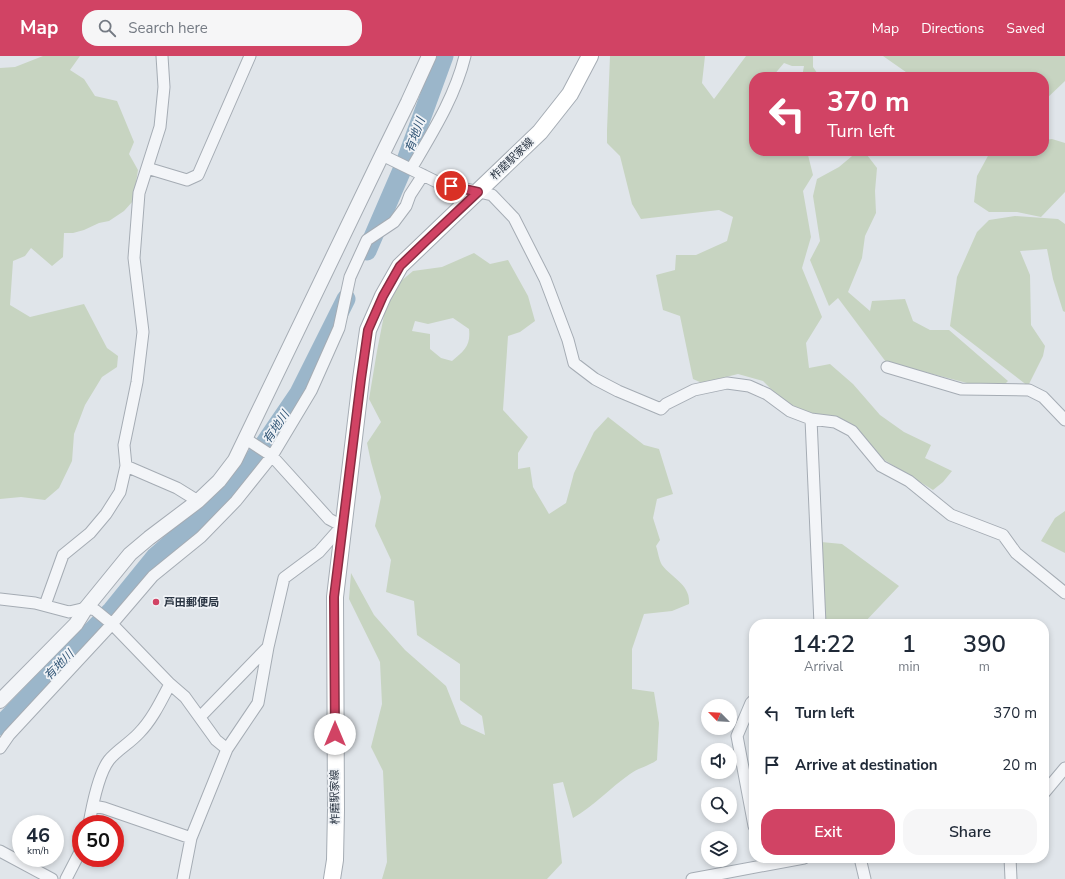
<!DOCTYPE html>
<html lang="en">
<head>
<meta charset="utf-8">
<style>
	body { margin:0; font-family:"Nunito Sans","Noto Sans JP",sans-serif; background:#f6f6f7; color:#1f2937; height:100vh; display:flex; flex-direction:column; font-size:15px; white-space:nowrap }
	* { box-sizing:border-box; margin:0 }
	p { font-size:13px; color:#747a83 }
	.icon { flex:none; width:22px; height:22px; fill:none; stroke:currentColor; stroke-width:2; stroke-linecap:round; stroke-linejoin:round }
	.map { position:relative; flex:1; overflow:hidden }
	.panel { position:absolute; left:749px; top:563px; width:300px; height:244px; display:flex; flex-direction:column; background:#fff; border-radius:16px; box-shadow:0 2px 6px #0003 }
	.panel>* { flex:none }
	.top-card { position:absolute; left:749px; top:16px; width:300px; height:84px; border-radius:16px; box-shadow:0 2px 6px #0003; background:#d14364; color:#fff; overflow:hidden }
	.needle { width:26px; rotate:294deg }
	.controls { position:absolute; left:701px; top:643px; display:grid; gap:8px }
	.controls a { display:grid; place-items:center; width:36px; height:36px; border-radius:50%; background:#fff; box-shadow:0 2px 6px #0003; font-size:20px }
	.speed { position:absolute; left:12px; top:759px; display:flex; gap:8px; font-size:20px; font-weight:700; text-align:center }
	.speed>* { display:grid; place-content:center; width:52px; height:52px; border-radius:50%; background:#fff; box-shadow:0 2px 6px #0003; line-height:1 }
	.speed small { font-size:10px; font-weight:400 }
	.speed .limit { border:6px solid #d22; background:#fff; color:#111 }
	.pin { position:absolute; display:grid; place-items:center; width:34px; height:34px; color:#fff; margin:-17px; border:2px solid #fff; border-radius:50%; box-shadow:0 1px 4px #0007 }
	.me { position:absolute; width:44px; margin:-22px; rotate:0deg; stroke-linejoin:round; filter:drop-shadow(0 0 3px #0008) }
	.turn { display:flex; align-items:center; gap:14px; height:84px; padding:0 12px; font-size:18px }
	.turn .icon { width:52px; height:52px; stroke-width:2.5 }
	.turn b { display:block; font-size:28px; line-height:34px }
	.eta { display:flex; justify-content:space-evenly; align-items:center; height:68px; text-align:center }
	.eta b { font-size:24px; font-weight:600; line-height:28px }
	.button { display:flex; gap:8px; margin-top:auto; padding:8px 12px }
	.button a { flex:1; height:46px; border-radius:16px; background:#d14364; color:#fff; font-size:16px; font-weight:600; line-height:46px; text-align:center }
	.button a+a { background:#f6f6f7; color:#1f2937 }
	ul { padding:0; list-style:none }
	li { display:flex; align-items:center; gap:12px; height:52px; padding:0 12px }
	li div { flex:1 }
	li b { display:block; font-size:15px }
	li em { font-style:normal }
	header { display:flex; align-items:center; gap:24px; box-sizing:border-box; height:56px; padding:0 20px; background:#d14364; color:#fff }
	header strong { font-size:19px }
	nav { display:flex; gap:22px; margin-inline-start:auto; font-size:14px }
	.search { width:280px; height:36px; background:#f6f6f7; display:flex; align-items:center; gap:10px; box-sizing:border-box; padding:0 14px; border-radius:16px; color:#747a83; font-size:15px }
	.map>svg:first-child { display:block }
	.green { fill:#c7d4c1; fill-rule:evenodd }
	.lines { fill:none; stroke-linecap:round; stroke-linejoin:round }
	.river { stroke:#9bb6ca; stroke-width:19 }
	.minor-casing { stroke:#a5acb4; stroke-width:13 }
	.tertiary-casing { stroke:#a5acb4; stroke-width:16 }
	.secondary-casing { stroke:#a5acb4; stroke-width:18 }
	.minor { stroke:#f3f5f8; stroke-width:11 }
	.tertiary { stroke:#f3f5f8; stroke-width:14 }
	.secondary { stroke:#fff; stroke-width:16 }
	.route-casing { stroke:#882c41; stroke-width:10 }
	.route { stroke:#d14364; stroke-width:7 }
	.poi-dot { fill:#d14364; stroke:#f0f3f7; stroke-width:1.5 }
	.labels { text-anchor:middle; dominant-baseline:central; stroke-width:3.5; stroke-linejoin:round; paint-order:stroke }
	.street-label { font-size:11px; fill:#293442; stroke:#f0f3f7 }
	.poi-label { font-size:11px; font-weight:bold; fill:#293442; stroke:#f0f3f7; text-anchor:start }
	.water-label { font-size:12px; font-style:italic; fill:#325676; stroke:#f0f3f7 }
</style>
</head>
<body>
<header>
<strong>Map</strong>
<div class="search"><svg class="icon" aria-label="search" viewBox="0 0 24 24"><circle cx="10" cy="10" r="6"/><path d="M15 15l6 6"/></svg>Search here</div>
<nav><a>Map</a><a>Directions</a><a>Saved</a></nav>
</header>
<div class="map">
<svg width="1065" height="823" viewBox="0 0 1065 823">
	<rect width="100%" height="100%" fill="#e0e5ea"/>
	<path class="green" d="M43 0H80L70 14 84 23 95 40 117 45 134 86 129 98 138 114 133 145 124 155 109 165 99 167 84 174 73 177H64L63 201 52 210 31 192 25 200 13 205 10 249 30 261 84 248 107 292 118 300 117 311 102 321 85 349 74 378 72 405 59 432 45 444 21 441 0 443V12L15 11Z
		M610 0H705L702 27 714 43 746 0H813V11L820 21H802L804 10H792L784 7 773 20 774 21H754V95H807L813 119 803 135 811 181 802 212 822 261 806 287 809 312 830 308 853 328 880 359 904 376 931 389 925 402 952 415 943 426 933 434 878 400 859 374 823 362 784 346 763 325 738 318 702 327 693 323 680 260 663 254 656 219 675 214 676 199H696L727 185 733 161 719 154 641 163 632 148 620 100 607 87V74Z
		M883 0H1065V25L1044 45V21H913Z
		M1052 83 1065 87V136L1041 161 1017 156H989L974 146 977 120 989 98 1000 95H1044V84Z
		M858 95H864L877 112 875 135 876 157 865 180 862 202 848 236 870 255 872 245 905 243 913 265 930 274H949L1008 325 1004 329 967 327 886 306 838 242 829 250 810 204 820 185 813 140 817 123 839 111Z
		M1015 160 1058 163 1065 168V256L1063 255 1053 223 1047 193 1020 195 1030 219 1031 269 1045 290 1043 300 1028 330 950 270 957 221 977 176 989 164Z
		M474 197 490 208 508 204 528 240 535 265 520 276 508 280 503 354 528 381 518 397V413L530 411 533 431 549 458 566 447 574 417 594 376 608 361 644 389 659 393 673 438 657 443 653 462 660 484 656 490C658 496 659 504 662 509 672 522 691 529 689 548L672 555 644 558 632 593V633L654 636 659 667 657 704C649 710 638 712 630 718 610 732 594 750 573 762L563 726 553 728 562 807 547 823H382L387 806 383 715 371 691 382 648 380 606 349 543 351 517 374 559 405 594 446 630 461 668 485 679 482 660 460 644V608L417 579 414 545 386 536 391 504 375 470 381 441 371 406 367 387 381 366 369 343 377 295 385 254 401 225 413 215 442 211ZM453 262 469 273C471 290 464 295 452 305L441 302 430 293V278L412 275 415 265 428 268Z
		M1065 455V497L1041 485 1055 462Z
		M821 486 842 488 899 530 863 568H824Z"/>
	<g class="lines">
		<path class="river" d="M367 195 405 107 444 0
			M0 670 112 554 155 501 227 438 250 409 299 337 346 243"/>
		<defs>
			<path id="minor" d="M382 99 437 126 492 139 514 162 545 223 568 284 574 307 595 323 618 335 661 353 666 348 694 334 727 327 749 330 767 338 790 355 811 363 835 366 852 375 881 410 909 425 951 459 1003 479 1016 497 1065 537
				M147 112 187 124 198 119 250 0
				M411 113C432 77 455 41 465 0
				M887 311 961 333 1029 334 1043 341 1065 364
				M811 363 820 568
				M126 410 177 432 198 445
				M0 543 35 547 69 556 86 552 95 554 112 568 170 628 185 641 216 684 227 693
				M45 549 63 499 90 477 106 458 120 436 126 410 124 389 137 326 143 276 134 202 139 137 160 71 164 31 162 0
				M754 644 751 647 737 680 754 770
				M200 661 268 591
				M0 692 9 679 112 568 153 520 201 481 236 445 272 400 311 335 339 272 350 221 367 184 394 166 406 150 410 139 423 119
				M1044 737 1065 712
				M93 750 104 752 191 782
				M89 768C92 751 99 717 109 704 117 694 130 687 139 677 152 664 161 645 170 628
				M0 795 52 823
				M860 802 865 823
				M1010 802 1011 823
				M66 823 81 794
				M183 823 191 782 227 693 258 647 268 591 284 522 319 496 342 470 329 463 272 400 246 383
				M692 823 804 802"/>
			<path id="tertiary" d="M0 645 76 568 86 552 130 498 149 482 198 445 219 425 235 404 382 99 408 46 429 0"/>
			<path id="secondary" d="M332 823 335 804 336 754 335 541 361 323 368 274 383 240 400 210 540 76 570 38 590 0"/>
		</defs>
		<use href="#minor" class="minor-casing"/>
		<use href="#tertiary" class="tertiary-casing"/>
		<use href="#secondary" class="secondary-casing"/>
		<use href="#minor" class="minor"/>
		<use href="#tertiary" class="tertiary"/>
		<use href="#secondary" class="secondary"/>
	</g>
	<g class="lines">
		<defs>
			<path id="route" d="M335 678 334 541 361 323 368 274 383 240 400 210 426 185 478 136 451 130"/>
		</defs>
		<use href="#route" class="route-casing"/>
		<use href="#route" class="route"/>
	</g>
	<circle class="poi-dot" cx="156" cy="546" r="4"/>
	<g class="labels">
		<g class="street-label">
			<text transform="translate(512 103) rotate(-44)">柞磨駅家線</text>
			<text transform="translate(335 741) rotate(-91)">柞磨駅家線</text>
		</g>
		<g class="poi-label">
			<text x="164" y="546">芦田郵便局</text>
		</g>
		<g class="water-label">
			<text transform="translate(415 79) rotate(-70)">有地川</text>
			<text transform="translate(276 371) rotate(-56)">有地川</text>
			<text transform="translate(59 609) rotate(-46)">有地川</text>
		</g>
	</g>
</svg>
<div class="controls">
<a><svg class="needle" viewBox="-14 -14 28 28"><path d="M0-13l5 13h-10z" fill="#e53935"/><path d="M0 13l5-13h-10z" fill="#747a83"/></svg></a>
<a><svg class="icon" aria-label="sound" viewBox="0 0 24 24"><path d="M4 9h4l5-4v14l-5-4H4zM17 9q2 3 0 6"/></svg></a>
<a><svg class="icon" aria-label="search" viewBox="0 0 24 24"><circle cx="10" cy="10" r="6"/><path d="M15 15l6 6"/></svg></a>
<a><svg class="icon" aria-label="layers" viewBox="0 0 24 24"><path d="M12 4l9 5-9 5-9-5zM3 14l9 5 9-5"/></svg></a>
</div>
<div class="speed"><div>46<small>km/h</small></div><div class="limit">50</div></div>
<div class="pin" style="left:451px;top:130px;background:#d93025"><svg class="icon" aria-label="arrive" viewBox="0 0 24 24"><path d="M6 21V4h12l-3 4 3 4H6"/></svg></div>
<svg class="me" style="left:335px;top:678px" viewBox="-20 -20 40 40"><circle r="19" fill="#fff"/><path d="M0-13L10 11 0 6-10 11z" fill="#d14364"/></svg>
<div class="top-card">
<div class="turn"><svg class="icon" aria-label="left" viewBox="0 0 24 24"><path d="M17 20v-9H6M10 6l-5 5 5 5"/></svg><div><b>370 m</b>Turn left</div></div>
</div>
<section class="panel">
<div class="eta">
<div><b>14:22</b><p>Arrival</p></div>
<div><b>1</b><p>min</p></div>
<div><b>390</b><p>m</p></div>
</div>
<ul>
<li><svg class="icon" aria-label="left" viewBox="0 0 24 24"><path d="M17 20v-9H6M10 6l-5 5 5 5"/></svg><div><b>Turn left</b></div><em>370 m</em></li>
<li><svg class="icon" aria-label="arrive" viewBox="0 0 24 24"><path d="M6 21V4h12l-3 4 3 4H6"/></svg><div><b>Arrive at destination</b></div><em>20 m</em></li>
</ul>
<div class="button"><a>Exit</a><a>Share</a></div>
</section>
</div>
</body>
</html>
